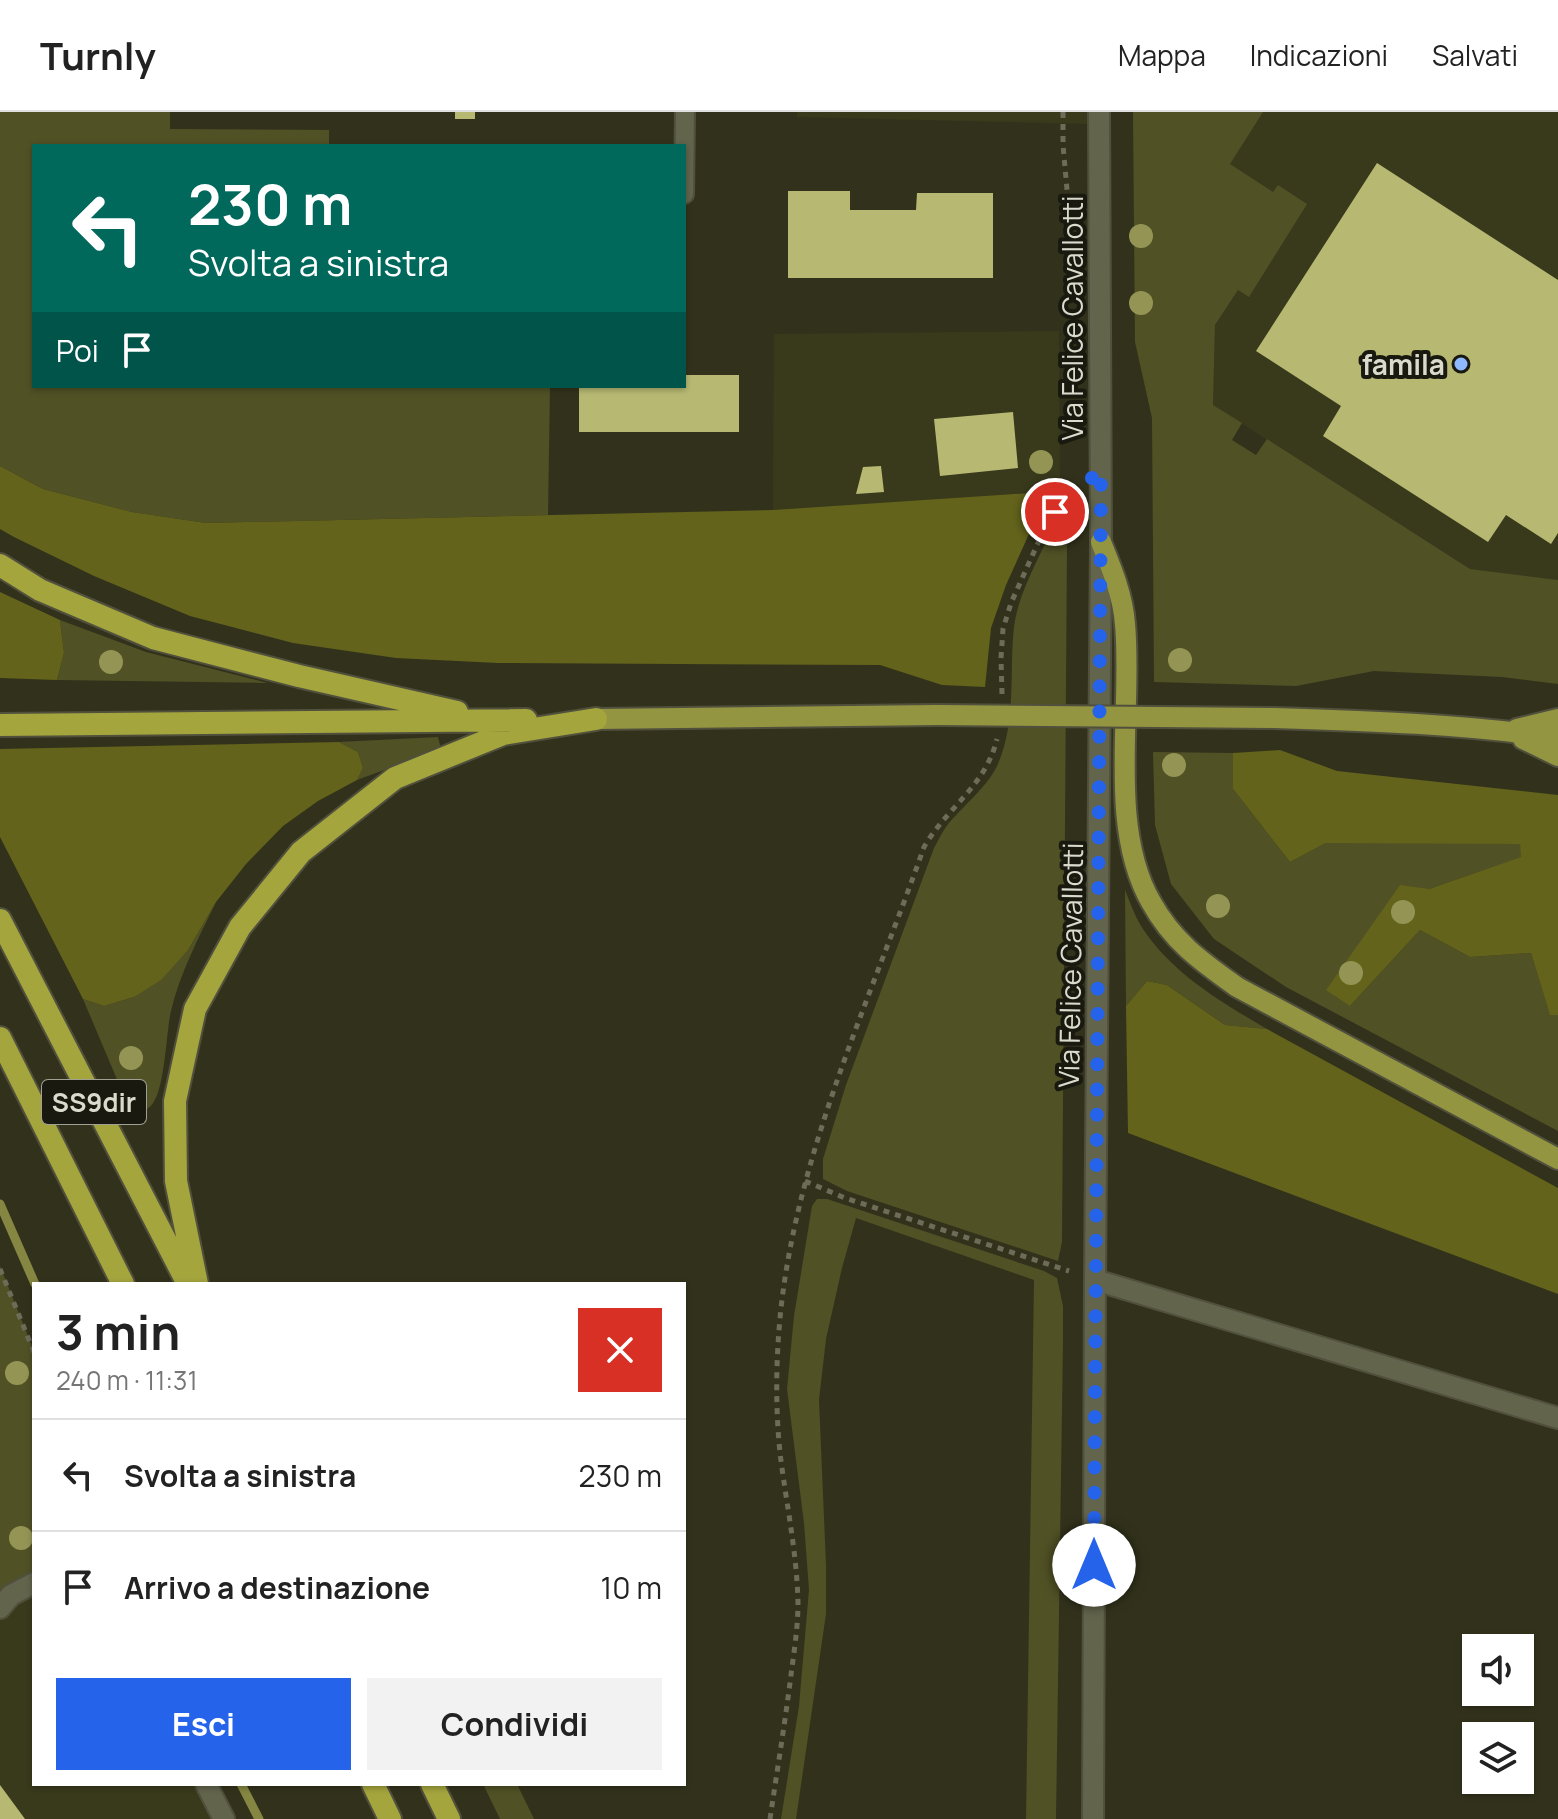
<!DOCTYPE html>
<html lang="it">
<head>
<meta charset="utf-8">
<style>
	body { margin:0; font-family:Manrope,sans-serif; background:#f2f2f2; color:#222; height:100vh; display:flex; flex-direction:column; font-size:30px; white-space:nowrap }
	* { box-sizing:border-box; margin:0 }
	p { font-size:26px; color:#767676 }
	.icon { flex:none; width:44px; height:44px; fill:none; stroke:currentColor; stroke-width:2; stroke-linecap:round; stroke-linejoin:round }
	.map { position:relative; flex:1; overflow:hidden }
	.panel { position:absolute; left:32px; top:1170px; width:654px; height:504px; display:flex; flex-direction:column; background:#fff; border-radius:0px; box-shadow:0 2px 6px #0004 }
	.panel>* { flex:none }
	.hud { position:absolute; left:32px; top:32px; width:654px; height:244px; border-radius:0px; box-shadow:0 2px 6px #0004; background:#00695c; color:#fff; overflow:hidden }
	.tools { position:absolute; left:1462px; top:1522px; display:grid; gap:16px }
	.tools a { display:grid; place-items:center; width:72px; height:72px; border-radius:0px; background:#fff; box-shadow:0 2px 6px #0004; font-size:40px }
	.pin { position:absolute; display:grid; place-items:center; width:68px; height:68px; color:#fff; margin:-34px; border:4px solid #fff; border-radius:50%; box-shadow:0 2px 8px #0007 }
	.me { position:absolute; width:88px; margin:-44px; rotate:0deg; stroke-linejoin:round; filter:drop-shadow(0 0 6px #0008) }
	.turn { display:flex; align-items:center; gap:28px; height:168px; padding:0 24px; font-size:36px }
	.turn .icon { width:104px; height:104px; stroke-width:2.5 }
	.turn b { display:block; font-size:56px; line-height:68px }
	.then { display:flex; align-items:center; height:76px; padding:0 24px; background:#0003; gap:16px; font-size:30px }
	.round { display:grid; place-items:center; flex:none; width:84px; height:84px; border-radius:0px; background:#f2f2f2 }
	.head { display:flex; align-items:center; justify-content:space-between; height:136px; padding:0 24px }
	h1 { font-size:48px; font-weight:700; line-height:60px }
	.action { display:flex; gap:16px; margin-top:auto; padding:16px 24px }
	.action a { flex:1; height:92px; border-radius:0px; background:#2563eb; color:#fff; font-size:32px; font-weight:700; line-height:92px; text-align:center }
	.action a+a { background:#f2f2f2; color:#222 }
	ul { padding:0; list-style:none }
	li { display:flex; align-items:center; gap:24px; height:112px; padding:0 24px; border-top:2px solid #e0e0e0 }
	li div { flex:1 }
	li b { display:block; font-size:30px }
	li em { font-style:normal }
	header { display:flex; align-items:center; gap:48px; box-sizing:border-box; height:112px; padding:0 40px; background:#fff; border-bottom:2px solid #e0e0e0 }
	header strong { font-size:38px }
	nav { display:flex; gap:44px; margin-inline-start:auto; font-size:28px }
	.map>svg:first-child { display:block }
	.built { fill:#393a1c }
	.green { fill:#505125 }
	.forest { fill:#63631c }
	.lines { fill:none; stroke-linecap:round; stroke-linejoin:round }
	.stream { stroke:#858641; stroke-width:9 }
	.building { fill:#b7b973 }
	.service-casing { stroke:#50503d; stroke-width:22 }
	.minor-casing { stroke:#50503d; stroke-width:24 }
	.tertiary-casing { stroke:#50503d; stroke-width:24 }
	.primary-casing { stroke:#50503d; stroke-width:24 }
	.trunk-casing { stroke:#50503d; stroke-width:26 }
	.path { stroke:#6c6c59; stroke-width:5; stroke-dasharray:6 6; stroke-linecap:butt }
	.service { stroke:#63644c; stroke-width:18 }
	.minor { stroke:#63644c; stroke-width:20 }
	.tertiary { stroke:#63644c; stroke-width:20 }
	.primary { stroke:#949541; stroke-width:20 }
	.trunk { stroke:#a4a53d; stroke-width:22 }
	.primary-bridge-casing { stroke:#50503d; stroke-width:24; stroke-linecap:butt }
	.primary-bridge { stroke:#949541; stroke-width:20 }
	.tree { fill:#949555 }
	.route { stroke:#2563eb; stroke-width:14; stroke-dasharray:0 25.2 }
	.poi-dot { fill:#8eb9fc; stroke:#19190f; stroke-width:3 }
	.labels { text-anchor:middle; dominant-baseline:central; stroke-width:8; stroke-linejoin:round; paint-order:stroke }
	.shield { fill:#19190f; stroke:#a0a194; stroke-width:2 }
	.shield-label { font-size:26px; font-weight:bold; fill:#dadbcd }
	.street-label { font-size:28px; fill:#dadbcd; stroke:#19190f }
	.poi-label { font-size:28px; font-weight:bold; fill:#dadbcd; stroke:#19190f; text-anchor:end }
</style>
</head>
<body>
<header>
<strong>Turnly</strong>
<nav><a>Mappa</a><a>Indicazioni</a><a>Salvati</a></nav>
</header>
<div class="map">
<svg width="1558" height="1707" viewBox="0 0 1558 1707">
	<rect width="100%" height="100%" fill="#32321c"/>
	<path class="built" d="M797 0H1094L1093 12 797 5Z
		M1199 0H1558V468L1470 457 1213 293 1215 213 1238 178 1248 184 1273 80 1184 23Z
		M1059 219 1060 379 773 398 774 222Z
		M34 1471V1672H206L224 1707H0V1496Z"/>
	<path class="green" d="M0 0H170V17L329 18V34H34V274H550L548 403 206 411 132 400 43 377 0 354Z
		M1133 0H1263L1230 52 1273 80 1278 73 1307 92 1249 185 1238 178 1215 213 1213 293 1242 311 1232 328 1256 343 1267 327 1470 457 1558 468V572L1502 565 1374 559 1296 574 1154 570 1152 306 1135 230Z
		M1056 418 1064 422 1067 432 1062 1130 1058 1149 847 1079 823 1067V1047L846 973 934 736C938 729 941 722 946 715 962 694 985 678 997 654 1017 611 1009 560 1014 515 1018 483 1036 452 1049 423Z
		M60 508 146 540 268 571 57 568 64 541Z
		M438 625 441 637 357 668 363 656 358 640 339 630Z
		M1153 640 1233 641V677L1290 750 1326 731H1520L1522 745 1429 777 1350 894 1420 818 1470 845 1531 841 1550 902 1558 903V1019L1286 875 1214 827 1171 772 1155 713Z
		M1125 778C1130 790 1135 805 1143 817 1173 862 1221 890 1267 917L1225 913 1167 873 1147 869 1126 894Z
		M216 790C199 825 180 861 171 899 166 921 165 975 153 991 146 1002 135 998 127 991L83 887 104 894 134 885 188 838Z
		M817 1087H827L1044 1159 1057 1166 1063 1194V1229L1056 1707H1026L1034 1168 856 1106 842 1156 826 1227 819 1288 826 1453V1502L796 1707H781L799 1594 809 1478 804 1411 787 1277 794 1204 812 1094Z
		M0 1154 34 1239V1460L11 1470 0 1482Z
		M483 1672H517L534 1707H500Z"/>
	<path class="forest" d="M0 354 43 377 132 400 206 411 773 398 1060 379 1029 422 1006 473 991 516 985 575 942 573 880 553 498 551 396 546 293 531 190 504 94 464 14 425 0 417Z
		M0 480 60 508 64 541 57 568 0 566Z
		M339 630 358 640 363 656 357 668 318 689 283 714 246 752 216 790 188 838 161 868 134 885 104 894 83 887 0 725V637Z
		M1280 638 1337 659 1558 683V903H1550L1531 841 1470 845 1420 818 1350 894 1326 878 1400 773 1429 777 1521 745 1520 732 1326 731 1290 750 1233 677V641Z
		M1147 869 1167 873 1225 913 1267 917 1558 1076V1182L1128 1021 1126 894Z"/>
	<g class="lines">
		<path class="stream" d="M0 1092 35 1172
			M241 1672 259 1707"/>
	</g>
	<path class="building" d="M455 0H475V7H455Z
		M1377 51 1558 168V421L1551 432 1506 403 1488 430 1323 324 1341 294 1256 239Z
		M788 79H850V98H916L917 81H993V166H788Z
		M684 263H739V320H579V274H684Z
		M1013 300 1018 356 940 364 934 307Z
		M881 354 884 380 856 382 863 355Z
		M0 1673 25 1707H0Z"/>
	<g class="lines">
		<defs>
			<path id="service" d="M684 82 685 0"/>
			<path id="minor" d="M1095 1168 1558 1306
				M0 1496 11 1483 34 1471
				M206 1672 224 1707"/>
			<path id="tertiary" d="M1093 1707 1095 1168 1101 430 1099 0"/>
			<path id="primary" d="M1101 430C1112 457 1123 484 1125 512 1133 598 1107 713 1151 790 1173 830 1202 850 1237 875L1558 1047
				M1274 606C1369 609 1464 612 1558 626
				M596 607 937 603
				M1517 617 1558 607
				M1523 627 1558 644"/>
			<path id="trunk" d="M0 453 40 478 153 526 299 564 457 600
				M0 613 526 608
				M0 808 188 1172
				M0 926 123 1172
				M197 1172 176 1069 175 989 195 897 240 815 301 740 395 666 503 622 596 607
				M373 1672 390 1707
				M432 1672 449 1707"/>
		</defs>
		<use href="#service" class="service-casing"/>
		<use href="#minor" class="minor-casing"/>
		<use href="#tertiary" class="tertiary-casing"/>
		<use href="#primary" class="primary-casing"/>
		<use href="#trunk" class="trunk-casing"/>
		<path class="path" d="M1063 0V33L1069 100 1071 190
			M1002 582 1001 546 1003 517 1011 491 1042 422 1055 400 1075 379
			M805 1069 845 1086 1069 1159
			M0 1157 34 1240
			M770 1707C777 1659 785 1611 791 1563 794 1540 798 1515 798 1491 797 1441 786 1390 780 1341 775 1292 776 1244 781 1196 799 1036 871 886 924 735 948 694 985 675 997 627"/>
		<use href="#service" class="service"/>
		<use href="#minor" class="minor"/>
		<use href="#tertiary" class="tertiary"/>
		<use href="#primary" class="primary"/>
		<use href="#trunk" class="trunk"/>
		<defs>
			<path id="primary-bridge" d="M937 603 1274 606"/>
		</defs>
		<use href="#primary-bridge" class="primary-bridge-casing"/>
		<use href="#primary-bridge" class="primary-bridge"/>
	</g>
	<g class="tree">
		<circle cx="1141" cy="124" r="12"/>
		<circle cx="1141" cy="191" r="12"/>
		<circle cx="1041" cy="350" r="12"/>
		<circle cx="1180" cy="548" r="12"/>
		<circle cx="111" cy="550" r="12"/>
		<circle cx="1174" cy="653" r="12"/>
		<circle cx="1218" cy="794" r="12"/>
		<circle cx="1403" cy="800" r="12"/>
		<circle cx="1351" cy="861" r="12"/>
		<circle cx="131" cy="946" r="12"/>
		<circle cx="17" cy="1261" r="12"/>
		<circle cx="21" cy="1426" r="12"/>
	</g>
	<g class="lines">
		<path class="route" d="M1055 400 1069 384 1101 359 1094 1453"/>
	</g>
	<circle class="poi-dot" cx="1461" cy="252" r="8"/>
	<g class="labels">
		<rect class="shield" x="42" y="968" width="104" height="44" rx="6"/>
		<g class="shield-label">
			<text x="94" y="990">SS9dir</text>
		</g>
		<g class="street-label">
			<text transform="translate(1072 206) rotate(-90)">Via Felice Cavallotti</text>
			<text transform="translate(1070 853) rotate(-89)">Via Felice Cavallotti</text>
		</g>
		<g class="poi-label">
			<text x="1445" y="252">famila</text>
		</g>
	</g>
</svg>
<div class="tools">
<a><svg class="icon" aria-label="sound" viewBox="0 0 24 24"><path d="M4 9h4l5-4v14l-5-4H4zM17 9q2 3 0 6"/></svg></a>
<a><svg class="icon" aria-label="layers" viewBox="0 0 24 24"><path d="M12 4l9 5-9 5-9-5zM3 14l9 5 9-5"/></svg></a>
</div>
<div class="pin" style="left:1055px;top:400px;background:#d93025"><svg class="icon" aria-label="arrive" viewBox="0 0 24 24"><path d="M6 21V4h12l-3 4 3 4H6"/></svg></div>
<svg class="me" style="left:1094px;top:1453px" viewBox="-20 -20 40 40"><circle r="19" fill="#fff"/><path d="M0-13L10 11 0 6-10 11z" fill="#2563eb"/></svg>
<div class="hud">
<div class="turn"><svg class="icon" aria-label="left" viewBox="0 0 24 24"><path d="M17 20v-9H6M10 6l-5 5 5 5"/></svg><div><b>230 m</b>Svolta a sinistra</div></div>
<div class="then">Poi<svg class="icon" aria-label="arrive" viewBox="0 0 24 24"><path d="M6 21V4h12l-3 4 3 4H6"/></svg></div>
</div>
<section class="panel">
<div class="head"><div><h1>3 min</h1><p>240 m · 11:31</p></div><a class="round" style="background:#d93025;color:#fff"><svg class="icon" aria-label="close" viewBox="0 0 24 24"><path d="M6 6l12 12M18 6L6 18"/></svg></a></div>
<ul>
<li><svg class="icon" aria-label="left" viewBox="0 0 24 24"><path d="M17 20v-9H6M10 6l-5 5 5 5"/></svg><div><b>Svolta a sinistra</b></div><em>230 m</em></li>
<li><svg class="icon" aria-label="arrive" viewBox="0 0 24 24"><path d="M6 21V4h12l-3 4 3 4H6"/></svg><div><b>Arrivo a destinazione</b></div><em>10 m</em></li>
</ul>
<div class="action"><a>Esci</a><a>Condividi</a></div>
</section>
</div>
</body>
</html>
